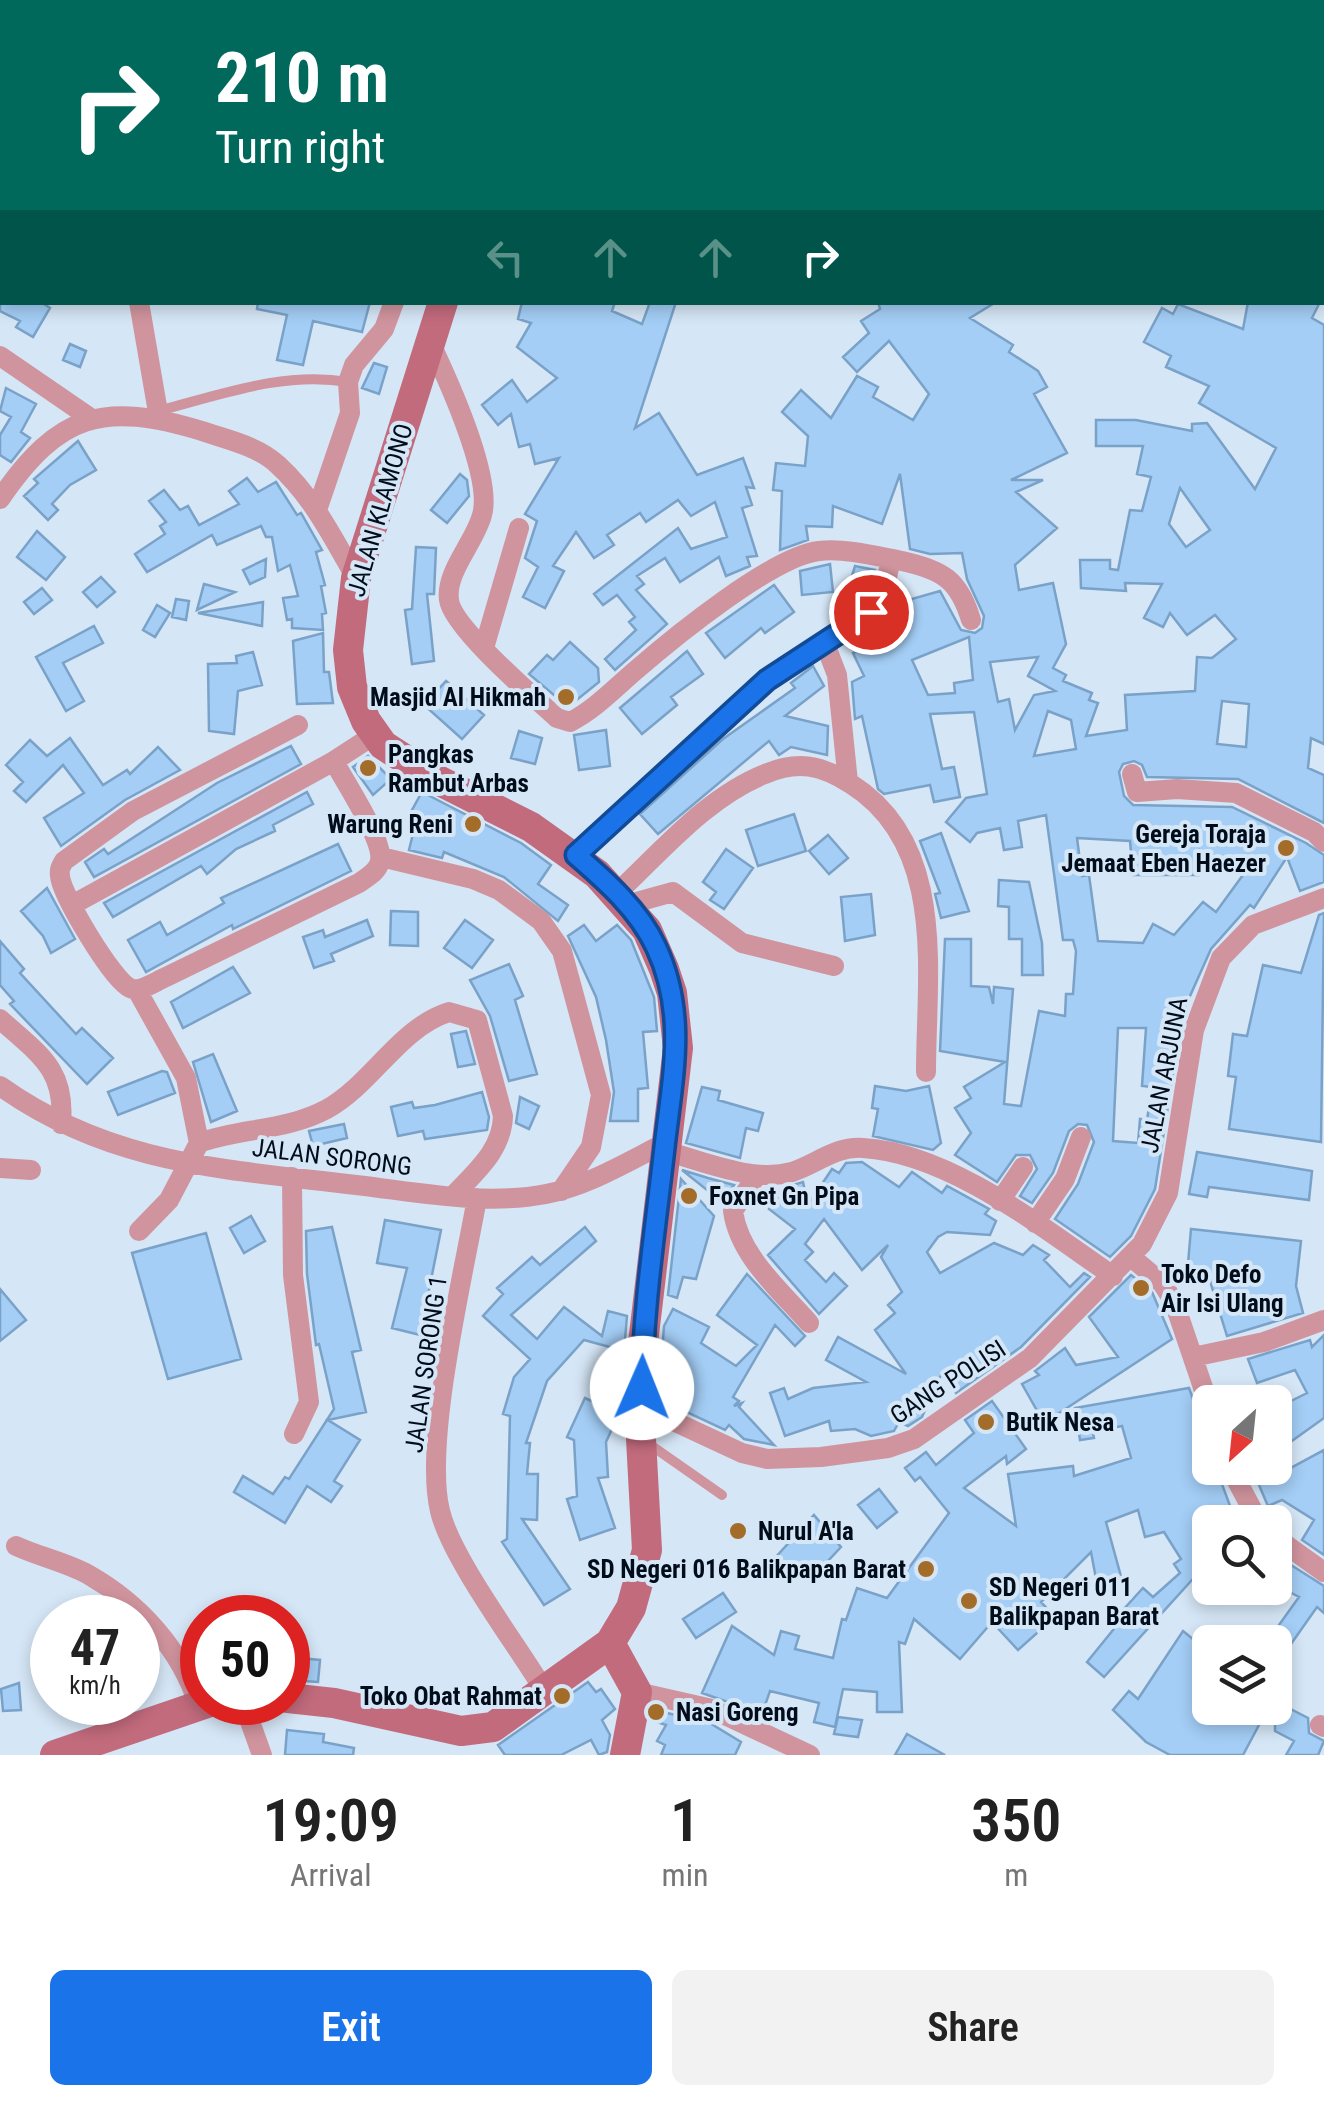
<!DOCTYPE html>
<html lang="en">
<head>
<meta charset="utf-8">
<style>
	body { margin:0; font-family:"Roboto Condensed",sans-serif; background:#f2f2f2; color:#222; height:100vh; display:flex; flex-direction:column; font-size:38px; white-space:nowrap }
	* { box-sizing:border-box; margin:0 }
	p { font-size:32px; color:#767676 }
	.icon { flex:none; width:55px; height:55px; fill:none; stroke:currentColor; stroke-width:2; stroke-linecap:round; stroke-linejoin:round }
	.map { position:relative; height:1755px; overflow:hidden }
	.side { display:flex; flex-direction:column; background:#fff; flex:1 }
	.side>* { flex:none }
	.hud { position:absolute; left:0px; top:0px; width:1325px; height:305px; box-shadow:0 5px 15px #0003; background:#00695c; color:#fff; overflow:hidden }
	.needle { width:65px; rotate:207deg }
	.fabs { position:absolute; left:1192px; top:1385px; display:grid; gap:20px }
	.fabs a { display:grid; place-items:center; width:100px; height:100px; border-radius:15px; background:#fff; box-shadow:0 5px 15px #0003; font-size:50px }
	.speed { position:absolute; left:30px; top:1595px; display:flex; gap:20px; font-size:50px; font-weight:700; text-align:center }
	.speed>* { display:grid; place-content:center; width:130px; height:130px; border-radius:50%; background:#fff; box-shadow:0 5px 15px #0003; line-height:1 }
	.speed small { font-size:25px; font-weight:400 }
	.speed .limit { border:15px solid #d22; background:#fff; color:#111 }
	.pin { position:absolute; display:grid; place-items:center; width:85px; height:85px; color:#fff; margin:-42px; border:5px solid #fff; border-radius:50%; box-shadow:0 2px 10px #0007 }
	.me { position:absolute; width:110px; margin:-55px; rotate:1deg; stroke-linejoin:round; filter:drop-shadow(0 0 8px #0008) }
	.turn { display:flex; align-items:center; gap:35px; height:210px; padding:0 50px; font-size:45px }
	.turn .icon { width:130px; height:130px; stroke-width:2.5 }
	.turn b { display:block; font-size:70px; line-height:85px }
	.lanes { display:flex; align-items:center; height:95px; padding:0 50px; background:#0003; justify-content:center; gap:50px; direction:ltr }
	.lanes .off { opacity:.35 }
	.eta { display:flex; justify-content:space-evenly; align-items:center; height:170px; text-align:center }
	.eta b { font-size:60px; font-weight:600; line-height:70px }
	.button { display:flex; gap:20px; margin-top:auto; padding:20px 50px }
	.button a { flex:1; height:115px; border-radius:15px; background:#1a73e8; color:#fff; font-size:40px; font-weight:600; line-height:115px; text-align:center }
	.button a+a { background:#f2f2f2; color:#222 }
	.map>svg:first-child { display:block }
	.building { fill:#a4cef6; stroke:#7aa2c8; stroke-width:2.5; fill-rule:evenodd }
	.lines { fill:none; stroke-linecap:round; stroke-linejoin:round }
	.lane { stroke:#d0949e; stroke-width:10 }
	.street { stroke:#d0949e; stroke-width:20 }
	.secondary { stroke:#c26b7d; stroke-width:30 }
	.route-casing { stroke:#114b97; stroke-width:25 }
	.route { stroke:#1a73e8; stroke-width:18 }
	.poi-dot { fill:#a36c28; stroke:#d5e6f6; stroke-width:4 }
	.labels { text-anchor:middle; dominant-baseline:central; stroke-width:8; stroke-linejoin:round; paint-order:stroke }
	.street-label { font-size:25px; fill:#020d1b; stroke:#d5e6f6 }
	.poi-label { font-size:25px; font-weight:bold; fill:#020d1b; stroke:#d5e6f6; text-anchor:start }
</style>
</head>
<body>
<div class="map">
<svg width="1324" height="1755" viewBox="0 0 1324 1755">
	<rect width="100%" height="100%" fill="#d5e6f6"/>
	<path class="building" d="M0 302H41L50 308 33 337 16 327 20 321 0 311Z
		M258 302H370L362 332 313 321 303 365 277 360 287 315 257 309Z
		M522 302H615L612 311 642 324 650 302H676L635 428 659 413 697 475 743 458 754 488 746 487 752 505 742 508 757 556 747 557 750 566 726 576 719 557 680 582 665 558 637 576 644 584 636 590 667 624 615 670 605 659 636 630 629 622 635 617 617 595 603 605 594 594 678 528 691 549 727 537 715 502 691 516 678 500 646 522 640 513 607 535 614 545 594 558 576 532 553 566 564 571 545 608 523 597 538 567 525 558 537 521 525 514 559 458 535 464 530 444 519 447 511 414 498 425 482 405 512 380 527 402 557 378 517 347 531 323 518 319Z
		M878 302H996L970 318 1013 345 1009 352 1038 371 1047 387 1034 394 1067 453 1011 480H1043L1016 492 1057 528 1015 565 1019 590 1053 583 1066 644 1053 668 1066 675 1063 681 1092 693 1089 700 1098 703 1086 736 1127 730 1125 695 1195 691 1197 657 1212 658 1236 639 1215 615 1187 635 1170 613 1163 627 1144 618 1162 584 1125 583 1126 591 1081 588 1080 560H1110V569L1118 570 1130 510 1142 511 1151 477 1137 474 1143 446H1096V420H1136L1192 431V424L1207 423 1255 489 1276 448 1199 403 1209 386 1166 367 1171 356 1144 342 1162 308 1173 314 1178 304 1243 329 1248 302H1320L1312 318 1324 325V744L1311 738 1308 768 1324 775V823L1238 779 1147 777 1142 765 1134 761 1123 764 1119 772 1124 796 1133 805 1232 807 1306 843 1324 855V882L1300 891 1287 857 1254 908 1250 905 1211 949 1186 1005 1178 1001V1042L1155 1189 1131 1236 1110 1257 1055 1219 1078 1184 1094 1142 1087 1125 1078 1124 1069 1131 1053 1173 1032 1203 1020 1196 1037 1169 1030 1155H1016L997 1182 955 1155 971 1133 955 1108 971 1098 964 1087 1005 1062 940 1051 945 939H971V986L989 987 993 1004 994 987 1013 989 1004 1104 1021 1106 1039 1011 1065 1016 1066 994H1073L1076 951 1073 940H1063L1046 815 1018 821 1022 847 1004 850 1000 828 977 833 970 842 946 822 966 798 987 794 974 712 930 714 942 769 954 767 960 797 934 802 930 785 884 794 878 789 862 716 855 719 852 682 864 676 853 653 895 633 888 613 894 604 940 591 961 630 975 633 982 628 984 616 967 579 962 553 930 554 910 549 900 474 882 524 833 506 832 527 806 526 808 540 780 550 782 491 773 490 776 463 805 466 808 436 782 412 801 390 831 418 857 376 878 387 873 397 913 420 929 394 889 341 857 372 843 357 869 333 861 321 880 309ZM1180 488 1210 530 1186 547 1169 524ZM969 637 973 680 954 683 955 693 928 695 912 660ZM1038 657 1028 676 1055 691 1034 695 1015 730 1009 699 998 702 990 662ZM1222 701 1249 704 1246 747 1217 744ZM1048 711 1071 720 1076 749 1034 756ZM1077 838 1130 841 1133 875H1199L1200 850 1248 868 1216 912 1203 902 1174 935 1153 924 1143 943 1098 941 1089 875 1082 876ZM1118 1028H1146L1142 1086 1152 1087 1147 1120 1140 1119 1138 1143 1113 1141Z
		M70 344 86 351 80 367 63 360Z
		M374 363 387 367 379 394 362 388Z
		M6 388 36 404 21 432 30 438 11 462 0 455V435L11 417 0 411Z
		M78 441 96 470 70 485 52 504 58 510 48 520 24 496 38 483 34 479Z
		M460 474 467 480 469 496 447 523 431 510Z
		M247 478 258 492 276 482 297 515 301 513 322 550 316 552 325 585 321 586 326 613 322 614 323 630 292 628V619L287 620 283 598 298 596 290 565 278 571 272 537H266L261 526 217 545 212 535 147 572 135 554 165 534 160 526 166 522 149 501 164 490 180 510 188 506 199 525 239 504 229 491Z
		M37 531 65 557 46 580 17 557Z
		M416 547 436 548 434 594H427L434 661 412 664 405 610 412 609Z
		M266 559 265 577 250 584 243 570Z
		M830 564 833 592 802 595 800 571Z
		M855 566 875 570 870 590 862 601 846 596Z
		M101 577 115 592 97 607 83 592Z
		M204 584 235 592 197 610Z
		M774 585 794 612 765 633 761 628 725 658 706 633Z
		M42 588 52 600 34 614 24 602Z
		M176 599 189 601 186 620 172 617Z
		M263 602 262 626 198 613Z
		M157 605 170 613 155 637 143 630Z
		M94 626 103 643 63 663 84 701 66 711 36 657Z
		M323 633 324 672H329L333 703 297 704 293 641Z
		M570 642 598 668 599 682 568 707 529 674 547 655 553 660Z
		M687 651 703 674 671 697 677 705 642 734 620 708Z
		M253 652 262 685 238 691 234 734 209 731 208 664 237 663 236 656Z
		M813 666 824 686 785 716 828 726 827 755 791 747 779 755 769 741 658 834 640 814 723 739 795 688 791 683Z
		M446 681 484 715 462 739 424 705Z
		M606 730 610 766 579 770 574 735Z
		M519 731 542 738 535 764 511 758Z
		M70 738 103 785 127 770 130 774 158 747 180 770 125 800 61 846 44 818 84 793 63 765 26 802 14 791 23 782 6 765 30 740 47 756Z
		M291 746 301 764 94 877 85 862 104 849 108 854 217 783Z
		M368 756 391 779 373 795 353 767Z
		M307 792 313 804 273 825 275 831 236 849 207 874 201 866 113 917 104 903Z
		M422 792 521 843 551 865 538 884 568 905 558 921 504 877 444 852 442 858 409 850 418 813 412 810Z
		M794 814 806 851 758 866 746 830Z
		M941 833 969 911 941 918 935 894 940 893 920 841Z
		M828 835 848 858 829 874 809 851Z
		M338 844 351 871 233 929 232 925 146 972 128 940 160 922 167 935 224 903 221 898Z
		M726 849 753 868 724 909 710 900 716 892 703 882Z
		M999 880 1029 882 1042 943 1043 975H1022V939H1009V907L998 906Z
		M47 888 75 939 51 953 43 936 21 911Z
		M871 894 875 935 845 941 841 897Z
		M391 911 418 912V946L390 945Z
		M1324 913 1321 1142 1229 1129 1236 1077 1228 1076 1233 1034 1247 1036 1263 965 1301 973 1319 915Z
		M367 920 373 936 331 954 334 961 314 968 303 937 323 930 325 937Z
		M465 920 493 940 472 968 444 948Z
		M584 925 596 941 617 925 631 940 654 997 657 1031 643 1032 648 1088 638 1089V1121H610L614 1092 606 1040 596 997 568 936Z
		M0 941 24 969 20 973 76 1034 82 1028 113 1058 87 1084 10 1004 14 1001 0 985Z
		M509 964 523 996 515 1000 537 1074 509 1081 490 1016 470 980Z
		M233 967 250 993 183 1028 171 1002Z
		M466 1031 475 1064 458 1067 451 1034Z
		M213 1054 237 1111 211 1122 193 1062Z
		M162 1071 167 1072 175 1093 118 1115 108 1092Z
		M875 1086 906 1091 929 1086 941 1143 933 1150 873 1136 878 1109 872 1108Z
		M702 1087 720 1091 718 1100 763 1113 758 1131 746 1128 740 1158 686 1143Z
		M482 1092 489 1117 487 1130 425 1139 423 1131 398 1136 391 1107 412 1102 414 1108 435 1105Z
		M520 1097 539 1106 529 1129 516 1123Z
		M344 1124 347 1138 313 1146 309 1131Z
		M1197 1152 1312 1171 1309 1200 1209 1187 1207 1197 1189 1194Z
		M862 1162 899 1187 912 1172 942 1193 947 1186 989 1209 985 1214 996 1221 990 1235 947 1232 938 1237 927 1252 940 1273 994 1243 1023 1255 1033 1245 1049 1255 1044 1260 1070 1287 1084 1273 1090 1277 1021 1347 956 1393 942 1373 922 1417 908 1426 899 1422 894 1431 871 1436 855 1429 831 1431 829 1421 785 1436 770 1393 784 1388 788 1399 813 1388 866 1382 826 1360 838 1337 906 1374 875 1330 895 1313 888 1305 902 1292 881 1257 888 1245 862 1270 824 1219 805 1244 813 1252 805 1260 826 1282 834 1273 847 1286 819 1314 768 1255 795 1229 769 1209 782 1188 803 1182 808 1205 832 1169 839 1173 846 1163Z
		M682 1170 708 1178 734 1185 722 1202Z
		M681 1179 714 1216 696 1279 683 1277 677 1298 668 1295Z
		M251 1216 265 1241 244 1253 230 1228Z
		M385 1220 441 1230 420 1335 392 1328 407 1268 377 1263Z
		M332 1227 361 1350 352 1352 366 1412 328 1420 360 1440 334 1481 342 1486 331 1502 307 1486 285 1523 234 1492 243 1476 273 1494 285 1477 289 1479 334 1409 319 1344 316 1345 307 1274 306 1231Z
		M585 1227 596 1241 511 1315 537 1339 564 1307 602 1336 608 1311 627 1316 624 1351 584 1340 547 1381 526 1443H530L527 1474H538L537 1520 522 1519 570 1589 544 1605 502 1542 507 1539 510 1416 503 1414 514 1377 530 1359 483 1316 503 1294 497 1288 532 1257 540 1265Z
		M1191 1229 1301 1241 1296 1286 1303 1313 1227 1336 1209 1278 1187 1275Z
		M206 1233 241 1359 168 1379 132 1253Z
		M747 1274 805 1336 795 1346 775 1325 733 1397 739 1401 734 1406 742 1403 739 1407 774 1445 744 1439 729 1425 725 1430 663 1401 678 1373 661 1365 666 1357 662 1354 664 1326 673 1309 709 1327 701 1343 736 1366 757 1345 717 1315Z
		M1131 1275 1152 1292 1172 1339 1044 1423 1022 1384 1039 1375 1035 1371 1065 1348 1076 1365 1118 1357 1089 1317Z
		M0 1289 26 1320 0 1341Z
		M1324 1335V1418L1275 1453V1409L1307 1393 1295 1370 1257 1383 1248 1359 1310 1340 1312 1347Z
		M1189 1388 1202 1424 1207 1422 1210 1468H1216L1236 1522H1210V1560L1104 1677 1087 1662 1126 1614 1122 1611 1143 1588 1153 1597 1180 1573 1174 1564 1181 1559 1164 1532 1145 1537 1138 1510 1106 1522 1122 1580 1097 1584 1091 1552 1041 1602 1055 1617 1018 1650 992 1622 960 1659 914 1619 905 1644 899 1642 902 1712H877V1692L843 1689 835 1727 814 1722 819 1703 770 1691 762 1714 702 1693 732 1626 774 1655 781 1631 799 1636 795 1649 833 1658 842 1619 846 1620 857 1588 887 1598 949 1513 920 1477 915 1481 905 1468 926 1452 936 1465 974 1433 965 1420 992 1401 1026 1449 1007 1464 1006 1456 964 1488 1016 1526 1008 1474 1073 1466 1074 1476 1131 1458 1122 1426 1093 1432 1094 1438 1080 1440 1075 1408Z
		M585 1398 619 1414 606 1442 608 1477 598 1478 615 1528 580 1540 567 1499 577 1496 574 1440 567 1437Z
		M1324 1450V1555L1302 1540 1314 1520 1282 1500 1268 1506 1259 1485Z
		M879 1489 897 1512 877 1528 858 1505Z
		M814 1515 841 1547 812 1578 795 1562 787 1570 775 1558Z
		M1291 1565 1324 1586V1613L1317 1607 1291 1644 1274 1632 1299 1597 1280 1587Z
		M723 1593 736 1612 696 1638 683 1619Z
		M1183 1631 1210 1653V1708H1268L1243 1755H1170L1146 1742 1113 1710 1129 1691 1138 1699Z
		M288 1657 320 1660 318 1682 288 1680Z
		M588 1682 596 1692 601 1689 615 1709 602 1720 610 1735 607 1752 599 1755 591 1740 561 1755H505L498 1745Z
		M19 1683 21 1710 3 1711 1 1689Z
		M1275 1701 1308 1718 1309 1733 1324 1741 1318 1755H1286L1294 1741 1275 1731Z
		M653 1710 708 1722 741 1742 735 1755H661L665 1745 657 1741 666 1725 651 1720Z
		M838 1717 862 1720 858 1737 834 1734Z
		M287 1730 324 1734 323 1742 354 1748 353 1755H285Z
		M907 1734 945 1755H895Z"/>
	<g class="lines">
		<path class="lane" d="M158 411C220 395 283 371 348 382
			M649 1444 722 1495"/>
		<path class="street" d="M891 0V2
			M1269 0 1270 2
			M148 2 149 0
			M1322 174 1324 176
			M139 302 159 418
			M430 342C448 380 493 478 482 515 475 542 445 572 449 600 452 627 535 698 557 718L570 722C594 710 615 688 636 670 673 638 773 556 819 551 845 548 876 556 902 561 943 570 959 580 971 620
			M0 356 89 417
			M0 499C59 413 103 401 202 431 228 440 258 446 278 465 313 497 333 538 356 578
			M317 510 350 413 348 382 354 365 384 329 394 302
			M824 641 837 675 848 782
			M484 648 519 528
			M298 725 133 811 64 861C61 867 59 868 60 876 61 894 113 981 130 988 140 993 156 981 166 977L359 883C367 877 378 872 380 861 384 840 345 783 334 761L374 735
			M1132 774 1137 792 1177 789 1236 793 1314 832 1324 842
			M575 855 767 680 871 612 883 596 891 559
			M381 857 473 879 499 890 541 921 562 951 601 1095 591 1147 561 1191
			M617 893C662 851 707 797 765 774 798 760 821 765 851 784 948 845 926 974 926 1072
			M72 905 334 761
			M626 905 673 892 742 943 834 966
			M137 990 186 1078 199 1143
			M0 1019C38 1054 66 1068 61 1124
			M0 1086C111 1165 225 1169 356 1185 417 1192 484 1206 546 1194 588 1186 627 1162 665 1143
			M665 1151C703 1161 752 1183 792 1172 817 1164 835 1146 863 1148 950 1153 1044 1229 1113 1276
			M0 1168 31 1170
			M757 1175 733 1211C739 1256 781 1291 809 1323
			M292 1177 293 1275 309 1402 294 1434
			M477 1198C464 1273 423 1442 440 1511 451 1558 517 1645 544 1690
			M1000 1201 1023 1167
			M1035 1223 1065 1179 1081 1137
			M139 1231 169 1200 199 1143C241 1128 286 1131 327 1109 372 1084 399 1028 449 1012L477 1020 503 1116C502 1151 475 1172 453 1196
			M1131 1257 1162 1283 1174 1302 1210 1408
			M1193 1357 1264 1342 1324 1320
			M641 1406 742 1453 767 1459 821 1457 888 1448 914 1439 1030 1358 1142 1244 1168 1193 1194 1030 1221 958 1253 925 1324 898
			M1230 1468 1259 1522
			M1275 1537 1324 1572
			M16 1546C40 1557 68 1563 89 1575 140 1604 181 1650 198 1704
			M637 1692 712 1709 810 1755
			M243 1702 262 1755
			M1320 1725 1324 1727"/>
		<path class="secondary" d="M496 0V2
			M610 1643 637 1692 625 1755
			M288 1698 334 1703 461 1731 493 1727 610 1643 631 1608 647 1550 641 1439 643 1343 678 1048 672 993 664 969 647 930 597 874 531 827 434 778 383 745 366 721 352 687 348 650 356 578 443 302
			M55 1755 210 1702"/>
	</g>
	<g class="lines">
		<defs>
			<path id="route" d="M642 1388C643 1306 656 1225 665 1143 673 1075 687 1013 656 947 639 910 606 881 576 855L767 680 871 612"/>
		</defs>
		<use href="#route" class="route-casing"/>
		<use href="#route" class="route"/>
	</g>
	<g class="poi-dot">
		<circle cx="566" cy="697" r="10"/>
		<circle cx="368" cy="768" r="10"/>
		<circle cx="473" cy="824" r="10"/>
		<circle cx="1286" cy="848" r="10"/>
		<circle cx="689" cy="1196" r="10"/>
		<circle cx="1141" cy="1288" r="10"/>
		<circle cx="986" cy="1422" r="10"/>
		<circle cx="738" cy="1531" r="10"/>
		<circle cx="926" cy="1569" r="10"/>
		<circle cx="969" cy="1601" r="10"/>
		<circle cx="562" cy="1696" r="10"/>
		<circle cx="656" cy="1712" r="10"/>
	</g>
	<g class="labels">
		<g class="street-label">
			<text transform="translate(380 510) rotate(-74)">JALAN KLAMONO</text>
			<text transform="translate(1164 1075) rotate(-79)">JALAN ARJUNA</text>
			<text transform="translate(332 1157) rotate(7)">JALAN SORONG</text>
			<text transform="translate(426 1364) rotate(-82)">JALAN SORONG 1</text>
			<text transform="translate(948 1382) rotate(-33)">GANG POLISI</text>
		</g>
		<g class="poi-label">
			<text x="546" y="697" text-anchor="end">Masjid Al Hikmah</text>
			<text x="388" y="754">Pangkas<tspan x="388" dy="29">Rambut Arbas</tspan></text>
			<text x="453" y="824" text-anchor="end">Warung Reni</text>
			<text x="1266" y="834" text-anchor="end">Gereja Toraja<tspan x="1266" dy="29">Jemaat Eben Haezer</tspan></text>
			<text x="709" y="1196">Foxnet Gn Pipa</text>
			<text x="1161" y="1274">Toko Defo<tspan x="1161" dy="29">Air Isi Ulang</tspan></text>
			<text x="1006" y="1422">Butik Nesa</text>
			<text x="758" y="1531">Nurul A'la</text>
			<text x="906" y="1569" text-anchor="end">SD Negeri 016 Balikpapan Barat</text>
			<text x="989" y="1587">SD Negeri 011<tspan x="989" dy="29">Balikpapan Barat</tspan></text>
			<text x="542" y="1696" text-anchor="end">Toko Obat Rahmat</text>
			<text x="676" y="1712">Nasi Goreng</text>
		</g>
	</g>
</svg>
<div class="fabs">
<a><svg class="needle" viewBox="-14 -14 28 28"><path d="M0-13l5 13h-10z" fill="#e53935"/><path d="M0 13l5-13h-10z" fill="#767676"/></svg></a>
<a><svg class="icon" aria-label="search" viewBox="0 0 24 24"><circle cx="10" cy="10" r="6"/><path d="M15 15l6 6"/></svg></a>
<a><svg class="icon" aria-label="layers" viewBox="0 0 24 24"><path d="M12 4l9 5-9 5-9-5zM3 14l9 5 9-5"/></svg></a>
</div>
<div class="speed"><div>47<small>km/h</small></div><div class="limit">50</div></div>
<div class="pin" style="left:871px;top:612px;background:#d93025"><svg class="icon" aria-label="arrive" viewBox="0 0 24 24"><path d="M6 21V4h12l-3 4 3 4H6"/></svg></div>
<svg class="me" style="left:642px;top:1388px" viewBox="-20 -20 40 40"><circle r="19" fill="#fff"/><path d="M0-13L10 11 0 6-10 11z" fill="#1a73e8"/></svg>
<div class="hud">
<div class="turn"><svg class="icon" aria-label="right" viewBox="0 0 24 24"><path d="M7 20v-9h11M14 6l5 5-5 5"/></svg><div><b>210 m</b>Turn right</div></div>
<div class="lanes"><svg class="icon off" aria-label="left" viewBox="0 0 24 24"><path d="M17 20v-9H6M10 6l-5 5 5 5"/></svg><svg class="icon off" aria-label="ahead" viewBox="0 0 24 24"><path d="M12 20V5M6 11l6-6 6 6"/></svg><svg class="icon off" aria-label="ahead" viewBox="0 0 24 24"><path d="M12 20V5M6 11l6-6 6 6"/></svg><svg class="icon" aria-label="right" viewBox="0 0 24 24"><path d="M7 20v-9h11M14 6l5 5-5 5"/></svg></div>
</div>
</div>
<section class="side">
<div class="eta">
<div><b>19:09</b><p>Arrival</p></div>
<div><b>1</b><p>min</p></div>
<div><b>350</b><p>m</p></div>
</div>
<div class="button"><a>Exit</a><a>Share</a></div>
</section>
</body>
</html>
